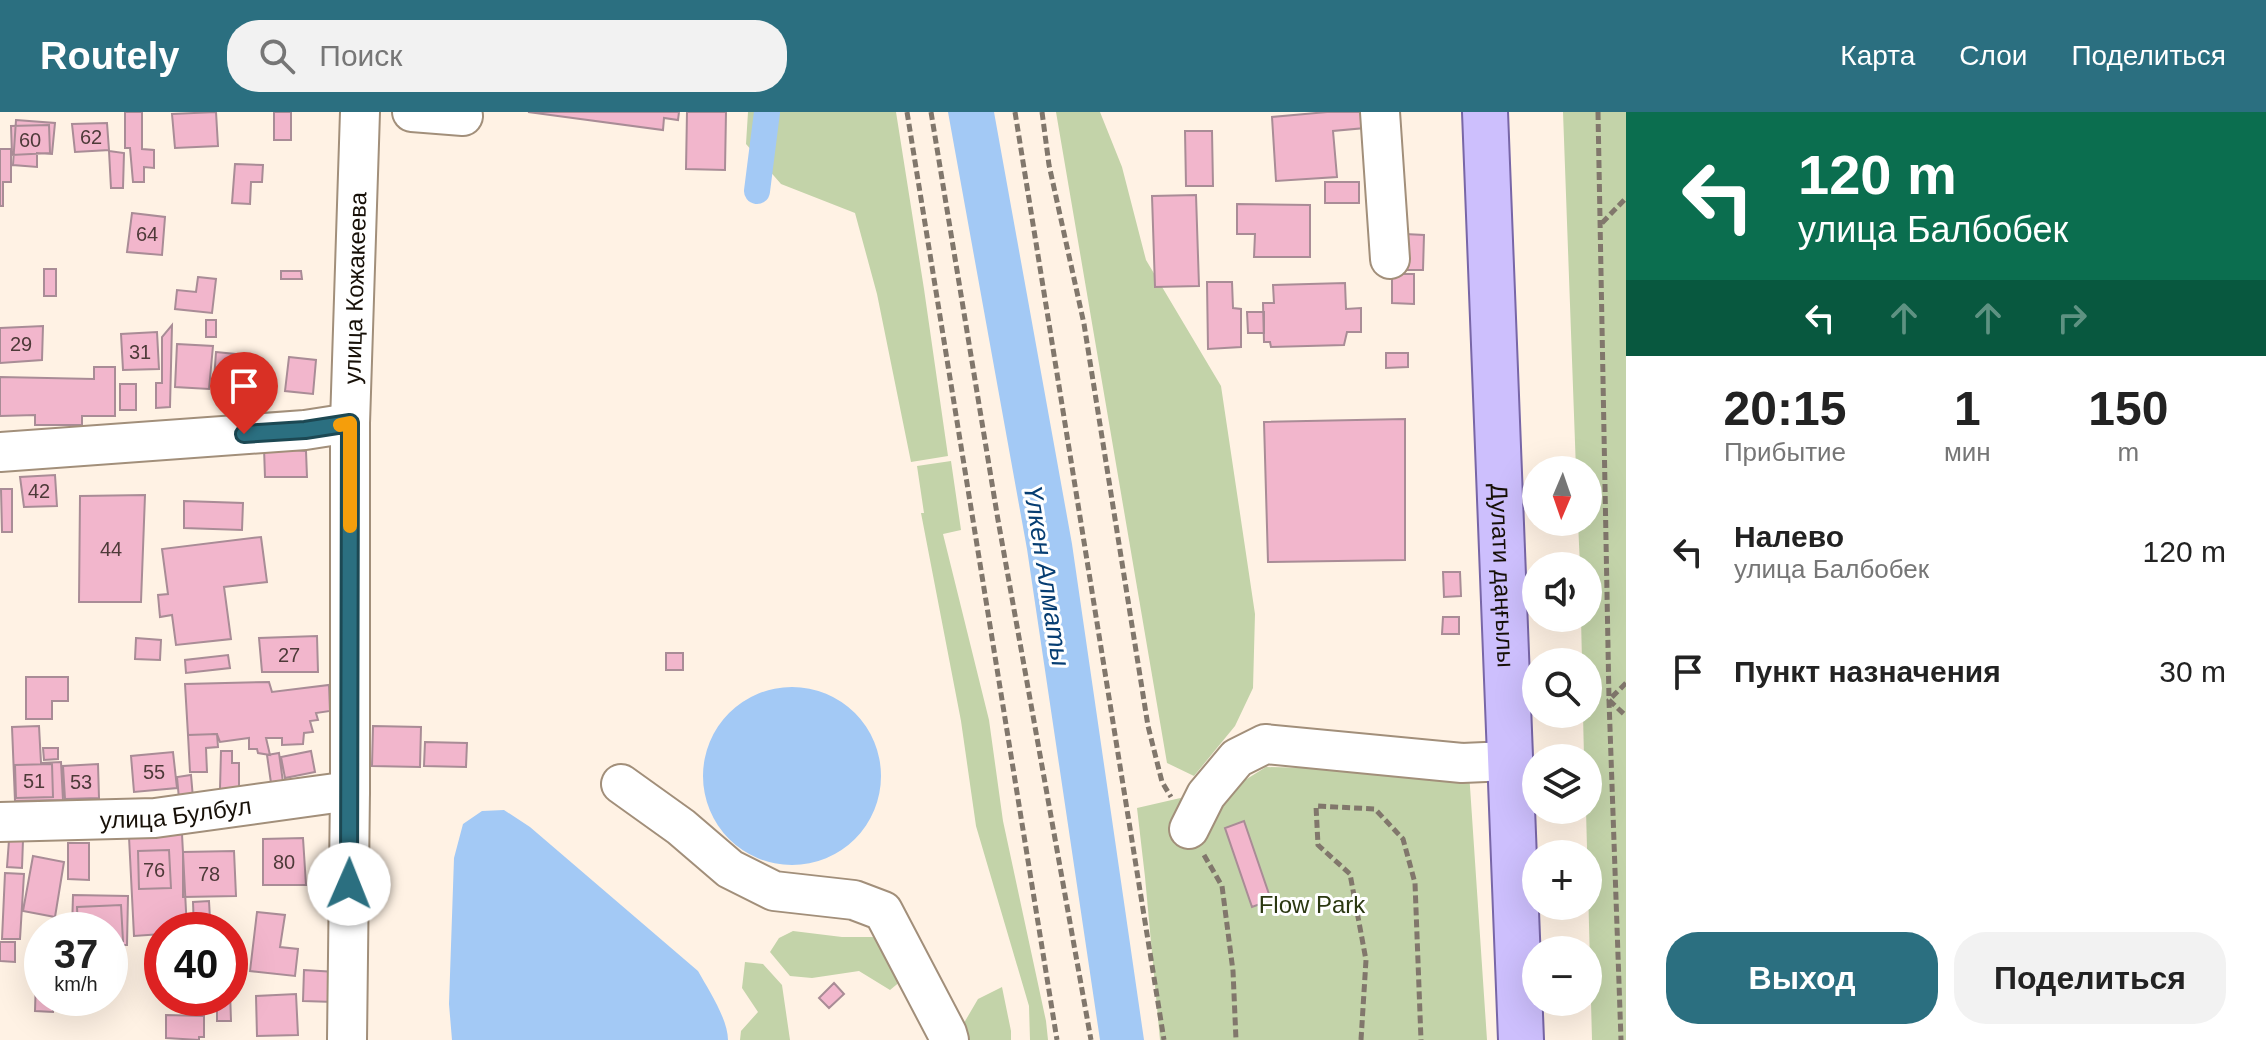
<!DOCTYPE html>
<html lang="ru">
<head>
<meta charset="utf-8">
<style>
	body { margin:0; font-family:Arial,sans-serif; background:#f2f2f2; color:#222; height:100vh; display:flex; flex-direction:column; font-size:30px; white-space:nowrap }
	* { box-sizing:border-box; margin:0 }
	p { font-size:26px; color:#767676 }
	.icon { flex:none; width:44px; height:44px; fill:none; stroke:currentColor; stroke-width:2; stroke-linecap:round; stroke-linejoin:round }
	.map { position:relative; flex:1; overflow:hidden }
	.details { display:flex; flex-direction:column; background:#fff; width:640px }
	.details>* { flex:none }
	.banner { background:#0b6e4f; color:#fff; overflow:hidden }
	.needle { width:52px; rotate:182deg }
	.buttons { position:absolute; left:1522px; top:344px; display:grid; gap:16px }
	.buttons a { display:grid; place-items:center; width:80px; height:80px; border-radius:50%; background:#fff; box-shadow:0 8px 32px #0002; font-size:40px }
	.speed { position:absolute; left:24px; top:800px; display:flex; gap:16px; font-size:40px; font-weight:700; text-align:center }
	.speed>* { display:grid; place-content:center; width:104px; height:104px; border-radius:50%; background:#fff; box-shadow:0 8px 32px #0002; line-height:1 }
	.speed small { font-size:20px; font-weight:400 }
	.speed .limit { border:12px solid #d22; background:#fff; color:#111 }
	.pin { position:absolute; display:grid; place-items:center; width:68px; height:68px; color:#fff; margin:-82px -34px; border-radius:50% 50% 50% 0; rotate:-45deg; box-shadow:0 0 8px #0007 }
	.pin .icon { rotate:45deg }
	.me { position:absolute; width:88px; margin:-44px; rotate:1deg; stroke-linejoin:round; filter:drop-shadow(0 0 6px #0008) }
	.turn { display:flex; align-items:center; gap:28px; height:168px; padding:0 40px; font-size:36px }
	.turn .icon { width:104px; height:104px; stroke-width:2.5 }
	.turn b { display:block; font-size:56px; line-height:68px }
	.lanes { display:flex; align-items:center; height:76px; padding:0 40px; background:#0003; justify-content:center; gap:40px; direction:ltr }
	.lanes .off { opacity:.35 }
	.eta { display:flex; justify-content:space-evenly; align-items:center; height:136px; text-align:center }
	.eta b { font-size:48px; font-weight:600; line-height:56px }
	.action { display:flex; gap:16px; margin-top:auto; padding:16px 40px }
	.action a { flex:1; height:92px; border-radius:32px; background:#2b6f80; color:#fff; font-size:32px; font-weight:600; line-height:92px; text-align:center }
	.action a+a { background:#f2f2f2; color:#222 }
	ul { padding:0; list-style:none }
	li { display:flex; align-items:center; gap:24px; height:120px; padding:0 40px }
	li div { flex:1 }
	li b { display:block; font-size:30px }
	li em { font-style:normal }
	header { display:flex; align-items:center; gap:48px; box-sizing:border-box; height:112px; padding:0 40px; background:#2b6f80; color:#fff }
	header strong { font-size:38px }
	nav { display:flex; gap:44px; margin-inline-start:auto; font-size:28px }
	.search { width:560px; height:72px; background:#f2f2f2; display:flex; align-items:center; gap:20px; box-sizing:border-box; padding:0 28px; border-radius:32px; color:#767676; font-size:30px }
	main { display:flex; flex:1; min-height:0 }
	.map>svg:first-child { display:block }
	.green { fill:#c3d3a9 }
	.water { fill:#a3c9f5 }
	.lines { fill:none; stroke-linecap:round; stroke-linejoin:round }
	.canal { stroke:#a3c9f5; stroke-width:26 }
	.building { fill:#f2b6cc; stroke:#a98c96; stroke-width:2 }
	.minor-casing { stroke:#a28f7a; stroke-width:42 }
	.major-casing { stroke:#7866a7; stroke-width:48 }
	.path { stroke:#81776c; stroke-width:5; stroke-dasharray:8 4; stroke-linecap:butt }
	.minor { stroke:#fff; stroke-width:38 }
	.major { stroke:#cdbffd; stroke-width:44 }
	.route-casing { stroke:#1c4853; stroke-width:20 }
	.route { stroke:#2b6f80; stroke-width:14 }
	.slow { stroke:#f59e0b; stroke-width:14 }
	.labels { text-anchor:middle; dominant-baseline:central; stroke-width:6; stroke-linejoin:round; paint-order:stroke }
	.number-label { font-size:20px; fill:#4e3a39 }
	.street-label { font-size:24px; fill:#171008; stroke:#fff }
	.park-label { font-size:24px; fill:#2b3811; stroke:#fff }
	.water-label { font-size:26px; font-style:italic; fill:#063d72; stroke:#fff }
</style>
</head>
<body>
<header>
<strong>Routely</strong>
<div class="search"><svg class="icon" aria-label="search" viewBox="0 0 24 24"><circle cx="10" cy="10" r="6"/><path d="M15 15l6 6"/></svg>Поиск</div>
<nav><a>Карта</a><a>Слои</a><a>Поделиться</a></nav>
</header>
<main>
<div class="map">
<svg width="1626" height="928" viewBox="0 0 1626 928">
	<rect width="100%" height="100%" fill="#fff2e4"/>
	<path class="green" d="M748 0H896L924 177 948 344 911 350 877 182 855 101 781 72 746 32Z
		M1056 0H1100L1122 55 1146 148 1221 274 1255 502 1253 576 1235 614 1194 664 1167 651Z
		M1563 0H1626V928H1592L1586 698H1588V646H1584L1583 602H1588V550H1582L1581 506H1588V454H1580L1578 410H1588V358H1576Z
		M951 349 961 418 943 422 989 608 1003 709 1046 909 1048 928H1030L1029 894 976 714 961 609 921 401H924L917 354Z
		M1266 655 1469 660 1487 928H1160L1145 765 1137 696 1237 673Z
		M793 819 842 825H873L891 836 907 864 890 878 859 859 812 866 790 864 770 840 779 826Z
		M745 850 763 852 782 873 790 928H740L741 919 758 900 742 876Z
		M1002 875 1011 919V928H962L961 916 978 887Z"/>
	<path class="water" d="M948 0H994L1072 432 1144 928H1100L1027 437Z
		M703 664a89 89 0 1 1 178 0a89 89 0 1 1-178 0Z
		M504 698 530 715 698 859C708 877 728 907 728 928H452L449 892 454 746 463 712 482 699Z"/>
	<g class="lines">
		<path class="canal" d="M757 79 767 0"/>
	</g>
	<path class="building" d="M125 0H142V37L154 38V56L144 55V70H133L130 36H125Z
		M216 0 218 34 175 36 172 2Z
		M274 0H291V28H274Z
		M528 0H679L678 8 664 6 663 18Z
		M687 0H726L725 58 686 57Z
		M1327 0H1363L1365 16 1333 19 1337 65 1276 69 1272 5Z
		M16 8 55 11 52 42 37 41V55L13 53Z
		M107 11 109 38 75 40 72 12Z
		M49 13 50 41 12 43 11 14Z
		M1185 19H1212L1213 74H1186Z
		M0 37H11V70H3V94H0Z
		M109 39 124 41 123 76H111Z
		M235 52 263 53 262 70H251L250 92 232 91Z
		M1325 70H1359V91H1325Z
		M1196 83 1199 174 1155 175 1152 84Z
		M1237 92 1310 93V145H1254L1255 122H1237Z
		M132 101 165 105 162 143 127 140Z
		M1405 122 1424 123 1423 158H1405Z
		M44 157H56V184H44Z
		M281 159H301L302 167H281Z
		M1392 162H1414V192L1392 191Z
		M198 165 216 167 212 201 175 197 177 178 196 180Z
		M1207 170H1232L1233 196 1241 197V235L1208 237Z
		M1345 171 1346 197 1361 196V220H1347L1344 233 1271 235 1270 230H1264L1263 191H1274L1273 173Z
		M1247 200H1264V221H1248Z
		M206 208H216V225H206Z
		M172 213 170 295 156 296V271H162V225Z
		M43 214 42 248 0 251V216Z
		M157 220 159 257 123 258 121 222Z
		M177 232 213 234 209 277 175 275Z
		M216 240 245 243 243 270 214 268Z
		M1386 241H1408V255L1386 256Z
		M289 245 316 248 313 282 285 279Z
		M94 255H115V304H82V313H35V303L0 304V265L94 267Z
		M120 272H136V298H120Z
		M1405 307V448L1268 450 1264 310Z
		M264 336 306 339 307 365H265Z
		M55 363 57 394 24 395 20 365Z
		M1 377H12V420H2Z
		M145 383 141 490H79L80 384Z
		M184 389 243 391 242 418 184 416Z
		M261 425 267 470 224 475 231 527 176 533 172 503 160 505 158 483 168 482 162 437Z
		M1443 460H1460L1461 484 1444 485Z
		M1443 505H1459V522H1442Z
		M317 524 318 560H262L259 526Z
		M136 526 161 528 160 548 135 547Z
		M666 541H683V558H666Z
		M228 543 230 556 186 561 185 548Z
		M26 565H68V589H52V607H26Z
		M269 570 272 580 329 573 330 599 316 601 318 608 310 609 313 620 304 621 303 632 282 633V626H266L270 643 258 641 257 637H249V626L220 630 217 622 188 623 185 572Z
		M39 614 41 651 61 650 63 688 15 689 12 615Z
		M373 614 421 615 420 655 372 654Z
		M217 622 218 635 206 636 207 660H190L188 623Z
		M425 630 467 631 466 655 424 654Z
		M43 636H58V647L44 648Z
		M221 639H232V651H239V677H220Z
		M311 639 315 660 285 666 281 645Z
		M173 640 177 676 134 680 131 644Z
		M279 641 283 670 271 671 267 643Z
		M52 652 53 685 16 686 15 653Z
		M98 652 99 686 65 687 63 654Z
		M191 663 193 686 179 687 177 665Z
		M1244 709 1271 788 1252 795 1225 716Z
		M182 722 187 818H162V822L134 824 129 725Z
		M303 726 306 773H263V727Z
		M9 728H23L22 756 7 755Z
		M68 731H89V768L68 767Z
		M169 738 171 776 139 777 138 739Z
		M234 739 236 784 183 785V740Z
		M33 744 64 750 55 805 23 799Z
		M5 761 24 762 20 827H2Z
		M73 783 128 784 127 833H110V818H72Z
		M209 789 210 807H217V818H194L193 790Z
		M121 793 123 829H110V818H78L77 795Z
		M257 800 285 803 280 835 298 837 295 864 250 859Z
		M0 830H15V850L0 849Z
		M304 858 336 860 334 890 303 889Z
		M36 866H42V886H53V900L35 899Z
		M834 871 844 882 829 896 819 886Z
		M230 879 231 909H217V886H230Z
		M296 882 298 923 257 924 256 884Z
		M166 903 204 904V925H199V928L166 926Z"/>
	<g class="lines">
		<defs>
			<g id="minor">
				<path d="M412 0 463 4"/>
				<path d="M1380 0 1390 147"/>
				<path d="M0 340 305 318 350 311"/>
				<path d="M621 672 681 715 730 757 774 779 854 788 883 799 947 921 949 928"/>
				<path id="s1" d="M0 710 155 706 350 679"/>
				<path d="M1189 717 1206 683 1237 646 1265 632 1462 651 1509 649"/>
				<path id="s2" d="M347 928 350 679V311L360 0"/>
			</g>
			<g id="major">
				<path id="s3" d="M1485 0 1521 928"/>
			</g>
		</defs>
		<use href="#minor" class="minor-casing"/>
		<use href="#major" class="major-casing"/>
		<path class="path" d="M907 0 1057 928
			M931 0 998 408 1091 928
			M1015 0 1164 928
			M1042 0 1049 53 1084 212 1148 614 1162 670 1171 685
			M1598 0 1609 588 1621 928
			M1602 111 1626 86
			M1626 571 1609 588 1626 604
			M1204 743 1222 774 1233 859 1236 928
			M1361 928 1366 848 1350 762 1318 733 1316 694 1375 697 1403 727 1415 771 1421 928"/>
		<use href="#minor" class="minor"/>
		<use href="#major" class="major"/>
	</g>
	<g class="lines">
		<defs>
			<path id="route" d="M244 322 305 318 350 311 349 772"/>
		</defs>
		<use href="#route" class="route-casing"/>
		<use href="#route" class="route"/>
		<path class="slow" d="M340 313 350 311V414"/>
	</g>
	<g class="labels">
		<g class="number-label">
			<text x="91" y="25">62</text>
			<text x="30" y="28">60</text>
			<text x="147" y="122">64</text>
			<text x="21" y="232">29</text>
			<text x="140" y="240">31</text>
			<text x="39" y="379">42</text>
			<text x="111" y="437">44</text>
			<text x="289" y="543">27</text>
			<text x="154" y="660">55</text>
			<text x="34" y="669">51</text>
			<text x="81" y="670">53</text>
			<text x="284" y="750">80</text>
			<text x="154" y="758">76</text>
			<text x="209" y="762">78</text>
		</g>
		<g class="street-label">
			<text stroke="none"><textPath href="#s2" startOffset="752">улица Кожакеева</textPath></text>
			<text stroke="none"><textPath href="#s3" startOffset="464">Дулати даңғылы</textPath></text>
			<text stroke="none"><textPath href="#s1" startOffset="176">улица Булбул</textPath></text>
		</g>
		<g class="park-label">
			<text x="1312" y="792">Flow Park</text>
		</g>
		<g class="water-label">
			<text transform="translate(1047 464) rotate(81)">Үлкен Алматы</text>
		</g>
	</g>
</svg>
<div class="buttons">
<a><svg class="needle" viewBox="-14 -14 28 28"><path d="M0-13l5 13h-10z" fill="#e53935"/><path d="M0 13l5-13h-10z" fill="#767676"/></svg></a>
<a><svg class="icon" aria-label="sound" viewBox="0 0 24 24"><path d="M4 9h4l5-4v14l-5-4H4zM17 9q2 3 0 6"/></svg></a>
<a><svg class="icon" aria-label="search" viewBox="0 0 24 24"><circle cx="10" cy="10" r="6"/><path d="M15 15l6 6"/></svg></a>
<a><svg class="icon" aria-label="layers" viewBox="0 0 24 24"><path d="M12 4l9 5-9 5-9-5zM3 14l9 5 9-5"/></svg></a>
<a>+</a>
<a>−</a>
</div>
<div class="speed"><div>37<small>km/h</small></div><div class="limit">40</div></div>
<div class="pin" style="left:244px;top:322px;background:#d93025"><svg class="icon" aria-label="arrive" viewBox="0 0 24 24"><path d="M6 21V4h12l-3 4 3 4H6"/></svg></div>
<svg class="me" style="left:349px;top:772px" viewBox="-20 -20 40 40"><circle r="19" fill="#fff"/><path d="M0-13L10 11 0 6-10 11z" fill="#2b6f80"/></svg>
</div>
<section class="details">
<div class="banner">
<div class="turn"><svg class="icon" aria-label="left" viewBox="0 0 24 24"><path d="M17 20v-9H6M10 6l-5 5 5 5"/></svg><div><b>120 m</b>улица Балбобек</div></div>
<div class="lanes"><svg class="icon" aria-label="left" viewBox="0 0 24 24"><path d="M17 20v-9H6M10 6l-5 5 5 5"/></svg><svg class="icon off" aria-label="ahead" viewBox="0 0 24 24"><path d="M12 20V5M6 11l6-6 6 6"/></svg><svg class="icon off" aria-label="ahead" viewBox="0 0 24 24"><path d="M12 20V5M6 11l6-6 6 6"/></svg><svg class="icon off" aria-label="right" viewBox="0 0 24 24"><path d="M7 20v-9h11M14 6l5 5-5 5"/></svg></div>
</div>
<div class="eta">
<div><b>20:15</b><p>Прибытие</p></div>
<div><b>1</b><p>мин</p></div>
<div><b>150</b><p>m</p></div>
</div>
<ul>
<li><svg class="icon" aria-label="left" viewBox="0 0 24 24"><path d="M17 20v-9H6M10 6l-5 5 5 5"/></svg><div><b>Налево</b><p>улица Балбобек</p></div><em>120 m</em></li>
<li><svg class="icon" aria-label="arrive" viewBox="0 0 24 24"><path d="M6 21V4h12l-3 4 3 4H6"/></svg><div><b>Пункт назначения</b></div><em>30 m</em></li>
</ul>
<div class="action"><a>Выход</a><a>Поделиться</a></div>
</section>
</main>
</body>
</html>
